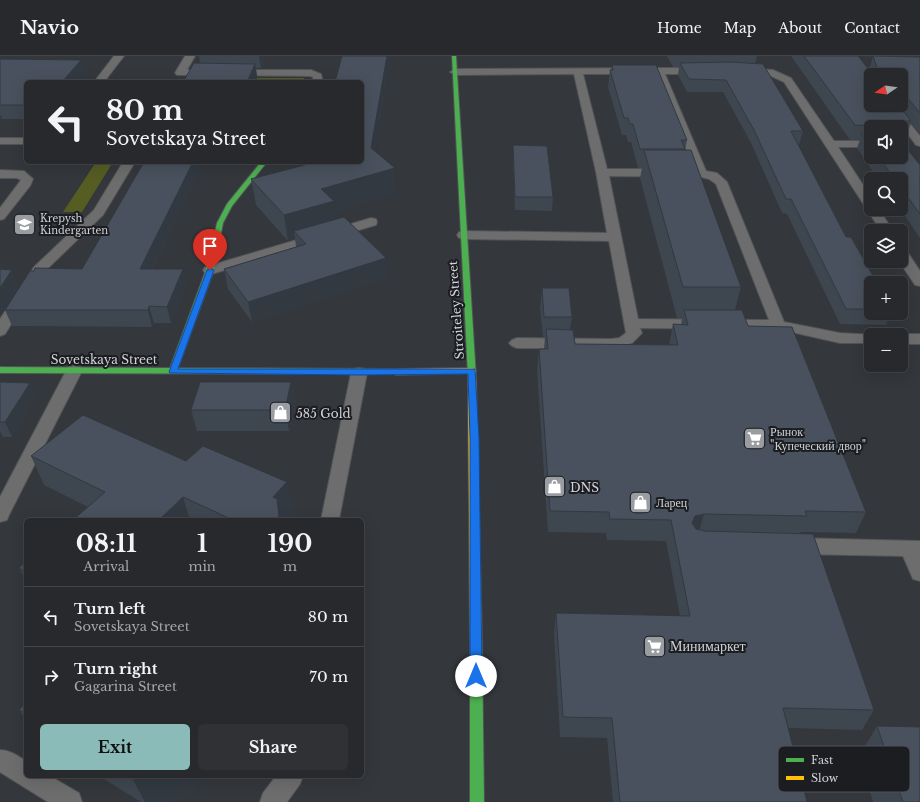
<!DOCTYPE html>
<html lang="en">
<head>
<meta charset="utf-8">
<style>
	body { margin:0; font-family:"Libre Baskerville",serif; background:#2f3134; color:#f1f3f6; height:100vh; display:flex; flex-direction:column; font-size:15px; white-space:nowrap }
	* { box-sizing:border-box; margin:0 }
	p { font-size:13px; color:#a4a6a9 }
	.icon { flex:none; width:22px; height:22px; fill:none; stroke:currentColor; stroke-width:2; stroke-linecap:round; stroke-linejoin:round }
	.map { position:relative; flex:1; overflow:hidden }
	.drawer { position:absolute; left:24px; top:462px; width:340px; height:260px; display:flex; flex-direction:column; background:#27292c; border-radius:6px; box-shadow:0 4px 16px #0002,0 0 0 1px #434548 }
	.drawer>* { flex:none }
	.top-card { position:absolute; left:24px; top:24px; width:340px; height:84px; border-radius:6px; box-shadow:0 4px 16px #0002,0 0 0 1px #434548; background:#27292c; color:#f1f3f6; overflow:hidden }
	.needle { width:26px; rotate:257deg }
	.fabs { position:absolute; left:864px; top:12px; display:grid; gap:8px }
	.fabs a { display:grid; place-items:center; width:44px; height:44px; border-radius:6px; background:#27292c; box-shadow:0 4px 16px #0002,0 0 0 1px #434548; font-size:20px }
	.pin { position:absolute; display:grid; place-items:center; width:34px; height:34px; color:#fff; margin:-41px -17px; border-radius:50% 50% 50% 0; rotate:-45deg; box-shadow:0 0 4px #0007 }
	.pin .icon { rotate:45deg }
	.me { position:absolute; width:44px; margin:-22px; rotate:0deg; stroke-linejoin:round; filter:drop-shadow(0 0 3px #0008) }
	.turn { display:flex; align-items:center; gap:14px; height:84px; padding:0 16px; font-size:18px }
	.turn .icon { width:52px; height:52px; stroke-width:2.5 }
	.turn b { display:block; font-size:28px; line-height:34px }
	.eta { display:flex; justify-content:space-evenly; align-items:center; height:68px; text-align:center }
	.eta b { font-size:24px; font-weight:800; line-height:28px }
	.button { display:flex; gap:8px; margin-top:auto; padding:8px 16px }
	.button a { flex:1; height:46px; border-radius:6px; background:#8bbbb9; color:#111; font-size:16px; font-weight:800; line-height:46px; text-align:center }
	.button a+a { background:#2f3134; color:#f1f3f6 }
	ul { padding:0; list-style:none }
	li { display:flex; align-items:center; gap:12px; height:60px; padding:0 16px; border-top:1px solid #434548 }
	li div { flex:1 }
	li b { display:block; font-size:15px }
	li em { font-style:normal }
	header { display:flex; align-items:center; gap:24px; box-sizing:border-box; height:56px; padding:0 20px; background:#27292c; border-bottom:1px solid #434548 }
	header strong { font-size:19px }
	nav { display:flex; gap:22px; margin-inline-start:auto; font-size:14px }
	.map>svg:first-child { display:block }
	.green { fill:#565d22 }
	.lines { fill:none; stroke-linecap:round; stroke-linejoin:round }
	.lane-casing { stroke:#515356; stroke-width:2 }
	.fast-casing { stroke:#515356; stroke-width:2 }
	.slow-casing { stroke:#515356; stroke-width:2 }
	.lane { fill:#6e6d6d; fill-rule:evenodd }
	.fast { fill:#4caf50; fill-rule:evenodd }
	.slow { fill:#ffc107; fill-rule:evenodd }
	.wall { fill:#3e4650; fill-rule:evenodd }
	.shaded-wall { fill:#323941 }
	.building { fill:#48515d; stroke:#323941 }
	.route { fill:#1a73e8; stroke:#114b97 }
	.labels { text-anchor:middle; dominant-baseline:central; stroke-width:4; stroke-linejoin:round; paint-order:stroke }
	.far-poi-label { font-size:10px; fill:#cfd2d7; stroke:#1b1d21; text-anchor:start }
	.street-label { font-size:12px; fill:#cfd2d7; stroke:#1b1d21 }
	.poi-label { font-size:12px; fill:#cfd2d7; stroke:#1b1d21; text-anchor:start }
	.near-poi-label { font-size:14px; fill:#cfd2d7; stroke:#1b1d21; text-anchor:start }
	.key { fill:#1b1d21; stroke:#515358; stroke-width:1 }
	.key-label { font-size:11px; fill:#cfd2d7 }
</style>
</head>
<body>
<header>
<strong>Navio</strong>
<nav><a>Home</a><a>Map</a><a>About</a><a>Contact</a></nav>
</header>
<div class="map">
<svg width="920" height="746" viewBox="0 0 920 746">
	<rect width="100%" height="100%" fill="#34373b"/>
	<path class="green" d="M257 22H304L303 26H255Z
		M96 106H113L82 156H63Z"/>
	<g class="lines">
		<defs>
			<path id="lane" d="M114 0H124L104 26H94Z
				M185 0H195L187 14H311L321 18 323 26H313V21L310 20 177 19 175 17Z
				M659 12H700L705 15 700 18H665L706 115 717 117 727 126 784 266 840 277 876 279H871V287H840L778 273 640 272 642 277 632 287 611 293 517 292 512 290 509 287 512 284 517 282 611 283 619 282 626 277 609 185 464 183 459 182 457 179 459 176 464 175 607 177 596 116 574 18 455 19 450 16 455 13ZM583 18H655L694 113H607ZM609 120 701 121 709 123 716 128 769 264 638 263Z
				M745 12 773 14 791 22 834 85H871V91H838L871 141V153H879L893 175H881L784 26 771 20 742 17 740 15 742 13Z
				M885 49H895L920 80V90L916 89Z
				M0 82H26V88H0Z
				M123 106H135L103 159 44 216 5 278 0 280V263L34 211 94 154Z
				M0 114 24 115 33 123 30 130 4 163 0 164V152L21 124 17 122H0Z
				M371 162 376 163 377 166 376 169 215 217 210 218 205 217 203 214 205 211Z
				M901 193 906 194 920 215V230L915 229 899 205H901Z
				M901 278H920V288H901V279H899Z
				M74 310 80 311 82 315 9 459 7 464 0 466V441L66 315 68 311Z
				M359 312 365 313 367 317 339 464H321L351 317 353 313Z
				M796 482 920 485V525L913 523 903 500 796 498 789 495 786 490 789 485Z
				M0 694C10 694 18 700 26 705V720H50L79 737 82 746H48L0 716Z
				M276 720H303L300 728 287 746H260L263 737Z"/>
			<path id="fast" d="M452 0H456L476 321 472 324 468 321Z
				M261 106H267L232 150 223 167 214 214 178 312 396 313 400 316 399 318 0 317V311L170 312 206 214 217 167 227 148Z
				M476 581 480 583 482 586 484 746H470V586L472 583Z"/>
			<path id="slow" d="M472 312 475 313 476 315 475 317 396 319 392 316 396 313Z
				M472 318 476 321 482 586 480 589 476 591 472 589 470 586 468 321Z"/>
		</defs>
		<use href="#lane" class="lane-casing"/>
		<use href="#fast" class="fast-casing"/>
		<use href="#slow" class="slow-casing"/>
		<use href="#lane" class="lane"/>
		<use href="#fast" class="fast"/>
		<use href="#slow" class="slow"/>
	</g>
	<path class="wall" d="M199 0H266L261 12H256L257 21 200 7Z
		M667 0H757L755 8 803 75 799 89H798L871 227V257H891L886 269 840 268 787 158 782 157 751 87 723 36H687L678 19 679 11H673Z
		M791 0H855L869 14 873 0 920 2V78L911 67 906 80H901V71H871V101H901L920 109V182L900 153H901V123H878L857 92 860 84H850ZM901 19V49H871Z
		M0 3 81 4 85 17 26 26V63H2L0 65Z
		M612 9 687 84 685 94 741 231 735 254 748 270 866 456 856 477 801 476 800 477 874 654 862 674 788 672 807 746H613L607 682 560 681 554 578 556 557 680 560 666 485 607 484 606 477 548 476 537 314 539 293H544L545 281H543L540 252 542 232 572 261 570 274 575 288 669 289 673 268 681 269 682 262H677L640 122 642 112H638L631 86H628L626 79H622L608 31 610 14H611Z
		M513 89 553 141 552 155 515 154 513 102Z
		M376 96 396 138 335 156V163L386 202 387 221 252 266 228 233 224 213 296 191 295 183 288 185 256 149 251 123Z
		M144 106H203L152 213 187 229 171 267H154L152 271 12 270 5 254 82 213Z
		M0 326 30 327 36 341 12 381H3L0 385Z
		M291 326 295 347 289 375H197L191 354Z
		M31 400 186 405 287 426 292 455 285 464H73L88 451 44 429Z
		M26 505V525L19 512Z
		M26 647V665L19 654Z
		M877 670 920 746H873L859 700Z
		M99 720H205L189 741 164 746H141Z"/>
	<path class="shaded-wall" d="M259 0H266L261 12Z
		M387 0H392L372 117 371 92Z
		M81 4 85 17 78 26H62Z
		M255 8 257 21 255 26H247Z
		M0 58 2 63 0 65Z
		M193 106H203L144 229 140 213Z
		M395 112 396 138 335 156 336 171 294 175 295 183 288 185 284 159 321 133Z
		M386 202 387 221 252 266 248 246Z
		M183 213 187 229 171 267 167 251Z
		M12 214 19 231 0 260V232Z
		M149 250 154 267 152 271 148 254Z
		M291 326 295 347 289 375 285 354Z
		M30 327 36 341 12 381 5 366Z
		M0 375 3 381 0 385Z
		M287 426 292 455 285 464H275L273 441Z
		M183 441 190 464H159Z
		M704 458 698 478 692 467 695 460Z
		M152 720H205L189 741 164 746H145L133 724Z"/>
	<path class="building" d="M342 0H387L371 92 395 112 321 133 334 145 284 159 251 123 312 107V106H362V26H335Z
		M804 0H858L870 15 875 17 877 15V12L873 0 919 1 920 2V57L901 34V19H871V49H899L911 65H885L890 71H877V70L855 69Z
		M0 3 81 4 62 26H26V49H0Z
		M730 6 763 8 803 75H791L846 181H851L877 227H871V253H846L791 143H786L754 74 726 24 689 23 680 7Z
		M194 7 255 8 247 26H183Z
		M612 9H656L687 84H681L685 93H640L633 68H630L628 62H624L610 14H613Z
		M861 78H871V91Z
		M901 85 920 109V158L901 132V123H895L878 101H901Z
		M513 89 547 90 553 141H515Z
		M644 94H691L741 231H683Z
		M144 106H193L140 213H183L167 251 149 250 148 254H5L30 215H34L35 212 82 213Z
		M344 161 386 202 248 246 224 213 306 188 294 175Z
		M0 213 12 214 0 232Z
		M542 232H569L572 261H544Z
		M684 254H742L748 270 792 271 866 456 805 455 807 460 704 458 695 460 692 467 696 473 704 475 813 478 874 654 783 652 807 746H620L612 662 563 661 556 557 690 560 671 464 610 463 609 456 550 455 539 293H548L546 273 573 274 575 288 678 289 673 268 688 269Z
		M0 326 30 327 5 366H0Z
		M200 326H291L285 354H191Z
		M83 359 186 405 203 390 287 426 273 441 277 443 279 460 275 464H233L183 441 159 464H73L105 436 31 400Z
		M26 505V516L19 512Z
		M26 647V658L19 654Z
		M877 670 920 671V746H903Z
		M127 720H152L133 724Z"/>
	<path class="route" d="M210 212 214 214 178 313H475L479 382 482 620 480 623 476 625 472 623 470 620V382L468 318 359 319 170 317 169 316 207 214Z"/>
	<defs>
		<symbol id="school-square" viewBox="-11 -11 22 22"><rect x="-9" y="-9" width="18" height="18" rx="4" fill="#999ca0" stroke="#1b1d21"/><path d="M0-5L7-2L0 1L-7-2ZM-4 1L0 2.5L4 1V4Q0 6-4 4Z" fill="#fff"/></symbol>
		<symbol id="shop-square" viewBox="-11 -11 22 22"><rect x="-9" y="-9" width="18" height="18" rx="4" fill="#999ca0" stroke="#1b1d21"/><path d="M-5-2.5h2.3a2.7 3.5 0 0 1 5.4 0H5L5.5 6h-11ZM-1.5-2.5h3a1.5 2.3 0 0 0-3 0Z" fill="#fff"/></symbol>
		<symbol id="supermarket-square" viewBox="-11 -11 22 22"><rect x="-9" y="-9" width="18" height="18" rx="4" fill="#999ca0" stroke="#1b1d21"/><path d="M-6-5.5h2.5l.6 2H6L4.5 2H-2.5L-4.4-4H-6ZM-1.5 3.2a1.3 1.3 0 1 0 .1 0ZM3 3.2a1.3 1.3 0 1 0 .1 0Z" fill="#fff"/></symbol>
	</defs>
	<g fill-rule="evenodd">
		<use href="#school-square" x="12" y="156" width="25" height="25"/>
		<use href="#shop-square" x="268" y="344" width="25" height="25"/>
		<use href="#supermarket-square" x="742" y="370" width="25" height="25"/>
		<use href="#shop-square" x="542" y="418" width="25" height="25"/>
		<use href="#shop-square" x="628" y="434" width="25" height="25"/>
		<use href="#supermarket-square" x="642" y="578" width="25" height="25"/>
	</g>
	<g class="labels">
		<g class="far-poi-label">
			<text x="40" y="162">Krepysh<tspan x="40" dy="12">Kindergarten</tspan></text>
		</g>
		<g class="street-label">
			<text transform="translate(456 254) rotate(-94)">Stroiteley Street</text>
			<text x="104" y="303">Sovetskaya Street</text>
		</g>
		<g class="poi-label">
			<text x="296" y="357">585 Gold</text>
			<text x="770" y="375">Рынок<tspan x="770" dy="14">"Купеческий двор"</tspan></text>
			<text x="570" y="431">DNS</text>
			<text x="656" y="446">Ларец</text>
		</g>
		<g class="near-poi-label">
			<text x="670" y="590">Минимаркет</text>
		</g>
	</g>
	<rect x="778" y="690" width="132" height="46" rx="6" class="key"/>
	<rect x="786" y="702" width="18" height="4" fill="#4caf50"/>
	<rect x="786" y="720" width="18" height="4" fill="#ffc107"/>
	<g class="key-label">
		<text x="811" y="708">Fast</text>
		<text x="811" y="726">Slow</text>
	</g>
</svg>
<div class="fabs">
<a><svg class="needle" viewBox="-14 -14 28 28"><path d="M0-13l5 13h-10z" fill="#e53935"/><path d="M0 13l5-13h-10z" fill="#a4a6a9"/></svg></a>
<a><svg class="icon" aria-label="sound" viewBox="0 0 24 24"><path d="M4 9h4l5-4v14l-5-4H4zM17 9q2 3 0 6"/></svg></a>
<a><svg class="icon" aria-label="search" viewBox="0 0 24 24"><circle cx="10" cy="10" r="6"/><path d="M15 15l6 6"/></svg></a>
<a><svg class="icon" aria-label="layers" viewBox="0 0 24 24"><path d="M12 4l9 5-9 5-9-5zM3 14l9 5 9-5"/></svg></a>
<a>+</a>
<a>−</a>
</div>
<div class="pin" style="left:210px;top:214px;background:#d93025"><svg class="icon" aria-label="arrive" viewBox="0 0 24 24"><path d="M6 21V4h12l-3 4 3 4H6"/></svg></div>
<svg class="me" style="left:476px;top:620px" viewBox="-20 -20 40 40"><circle r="19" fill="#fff"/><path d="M0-13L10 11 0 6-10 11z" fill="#1a73e8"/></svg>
<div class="top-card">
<div class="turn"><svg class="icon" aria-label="left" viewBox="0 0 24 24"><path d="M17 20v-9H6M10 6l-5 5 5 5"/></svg><div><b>80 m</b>Sovetskaya Street</div></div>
</div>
<section class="drawer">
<div class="eta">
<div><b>08:11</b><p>Arrival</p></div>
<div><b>1</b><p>min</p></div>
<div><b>190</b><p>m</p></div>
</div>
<ul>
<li><svg class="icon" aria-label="left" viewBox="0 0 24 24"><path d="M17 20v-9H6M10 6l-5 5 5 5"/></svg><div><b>Turn left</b><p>Sovetskaya Street</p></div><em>80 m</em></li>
<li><svg class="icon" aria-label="right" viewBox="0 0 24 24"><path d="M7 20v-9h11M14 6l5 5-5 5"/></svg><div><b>Turn right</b><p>Gagarina Street</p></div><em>70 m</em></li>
</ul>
<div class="button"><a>Exit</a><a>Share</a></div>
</section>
</div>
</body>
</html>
